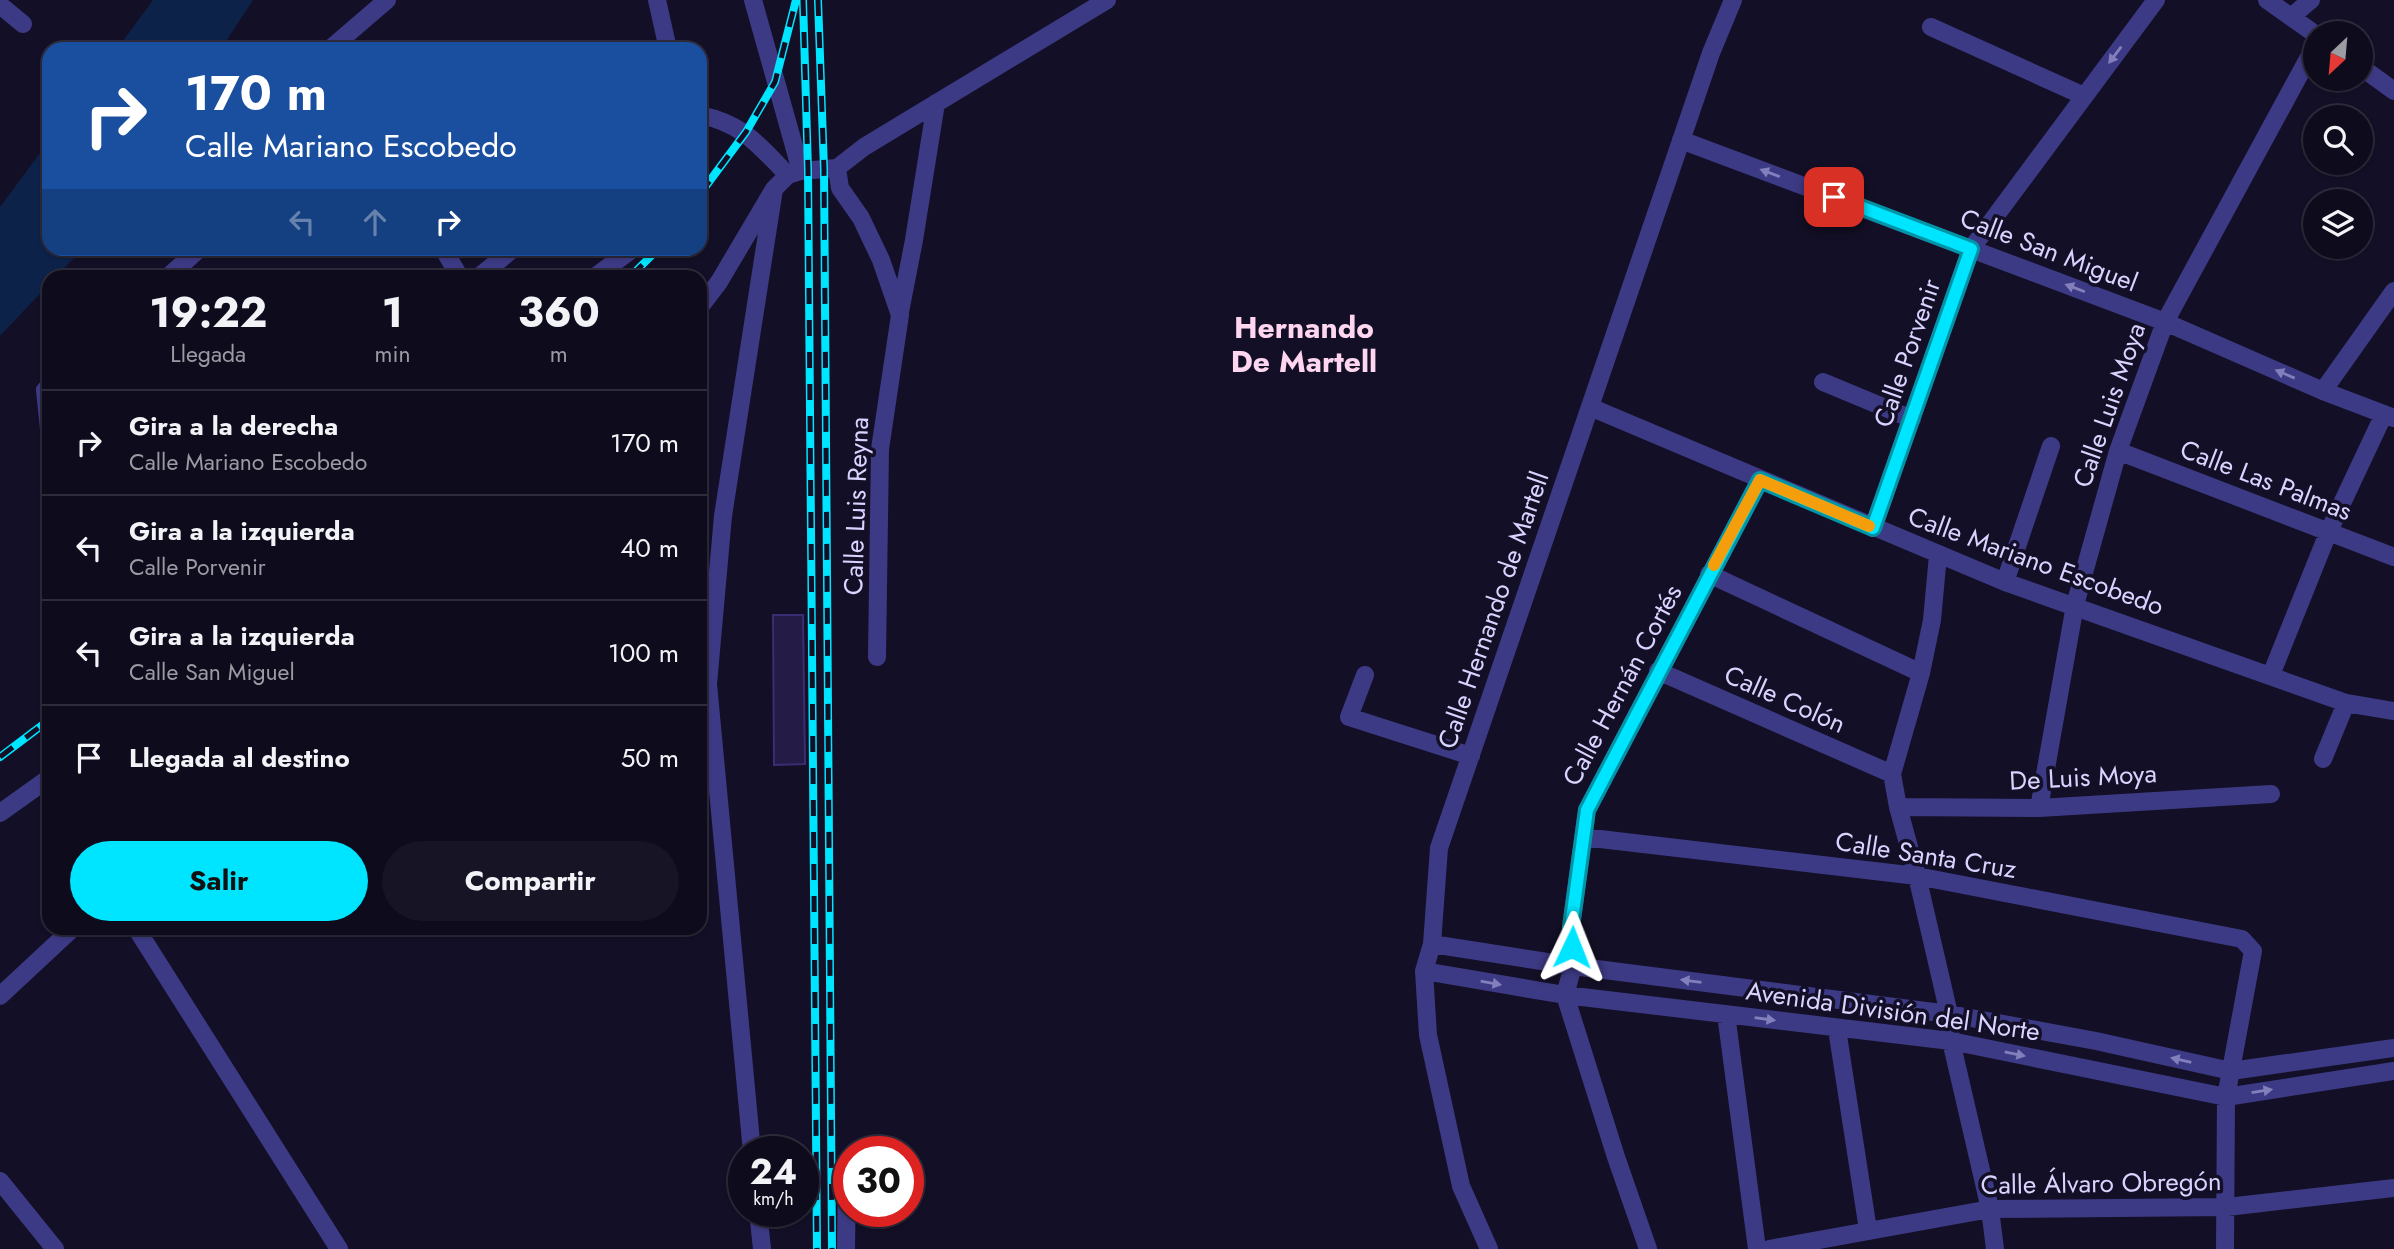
<!DOCTYPE html>
<html lang="es">
<head>
<meta charset="utf-8">
<style>
	body { margin:0; font-family:Jost,sans-serif; background:#171425; color:#f1f3f6; height:100vh; display:flex; flex-direction:column; font-size:26px; white-space:nowrap }
	* { box-sizing:border-box; margin:0 }
	p { font-size:23px; color:#9b9ba3 }
	.icon { flex:none; width:38px; height:38px; fill:none; stroke:currentColor; stroke-width:2; stroke-linecap:round; stroke-linejoin:round }
	.map { position:relative; flex:1; overflow:hidden }
	.details { position:absolute; left:42px; top:270px; width:665px; height:665px; display:flex; flex-direction:column; background:#0e0b1c; border-radius:21px; box-shadow:0 2px 5px #0004,0 0 0 2px #2e2b3b }
	.details>* { flex:none }
	.top-card { position:absolute; left:42px; top:42px; width:665px; height:214px; border-radius:21px; box-shadow:0 2px 5px #0004,0 0 0 2px #2e2b3b; background:#1a4fa0; color:#fff; overflow:hidden }
	.needle { width:46px; rotate:206deg }
	.fabs { position:absolute; left:2303px; top:21px; display:grid; gap:14px }
	.fabs a { display:grid; place-items:center; width:70px; height:70px; border-radius:50%; background:#0e0b1c; box-shadow:0 2px 5px #0004,0 0 0 2px #2e2b3b; font-size:35px }
	.speed { position:absolute; left:728px; top:1136px; display:flex; gap:14px; font-size:35px; font-weight:700; text-align:center }
	.speed>* { display:grid; place-content:center; width:91px; height:91px; border-radius:50%; background:#0e0b1c; box-shadow:0 2px 5px #0004,0 0 0 2px #2e2b3b; line-height:1 }
	.speed small { font-size:18px; font-weight:400 }
	.speed .limit { border:10px solid #d22; background:#fff; color:#111 }
	.pin { position:absolute; display:grid; place-items:center; width:60px; height:60px; color:#fff; margin:-30px; border-radius:14px; box-shadow:0 4px 10px #0006 }
	.me { position:absolute; width:77px; margin:-38px; rotate:2deg; stroke-linejoin:round; filter:drop-shadow(0 0 5px #0008) }
	.turn { display:flex; align-items:center; gap:24px; height:147px; padding:0 28px; font-size:32px }
	.turn .icon { width:91px; height:91px; stroke-width:2.5 }
	.turn b { display:block; font-size:49px; line-height:60px }
	.lanes { display:flex; align-items:center; height:66px; padding:0 28px; background:#0003; justify-content:center; gap:35px; direction:ltr }
	.lanes .off { opacity:.35 }
	.eta { display:flex; justify-content:space-evenly; align-items:center; height:119px; text-align:center }
	.eta b { font-size:42px; font-weight:700; line-height:49px }
	.button { display:flex; gap:14px; margin-top:auto; padding:14px 28px }
	.button a { flex:1; height:80px; border-radius:42px; background:#00e5ff; color:#111; font-size:28px; font-weight:700; line-height:80px; text-align:center }
	.button a+a { background:#171425; color:#f1f3f6 }
	ul { padding:0; list-style:none }
	li { display:flex; align-items:center; gap:21px; height:105px; padding:0 28px; border-top:2px solid #2e2b3b }
	li div { flex:1 }
	li b { display:block; font-size:26px }
	li em { font-style:normal }
	.map>svg:first-child { display:block }
	.water { fill:#0c2248 }
	.building { fill:#241b47; stroke:#3b2d73; stroke-width:2 }
	.lines { fill:none; stroke-linecap:round; stroke-linejoin:round }
	.minor { stroke:#3d3a85; stroke-width:18 }
	.rail-casing { stroke:#00e5ff; stroke-width:8 }
	.rail { stroke:#130f26; stroke-width:5; stroke-dasharray:16; stroke-linecap:butt }
	.oneway { fill:#837fbc }
	.route-casing { stroke:#0095a6; stroke-width:18 }
	.route { stroke:#00e5ff; stroke-width:12 }
	.slow { stroke:#f59e0b; stroke-width:12 }
	.labels { text-anchor:middle; dominant-baseline:central; stroke-width:7; stroke-linejoin:round; paint-order:stroke }
	.street-label { font-size:26px; fill:#d9d4ff; stroke:#130f26 }
	.quarter-label { font-size:30px; font-weight:bold; fill:#ffd6f0; stroke:#130f26 }
</style>
</head>
<body>
<div class="map">
<svg width="2394" height="1249" viewBox="0 0 2394 1249">
	<rect width="100%" height="100%" fill="#130f26"/>
	<path class="water" d="M153 0H253L221 49H117Z
		M49 141V248L83 249 56 276H49V284L0 336V207Z"/>
	<path class="building" d="M773 615H803L805 764 774 765Z"/>
	<g class="lines">
		<path class="minor" d="M657 0 668 49
			M753 0 801 171
			M2267 0 2315 34
			M0 5 23 24
			M2291 17 2311 0
			M1931 27 2084 96
			M330 49 387 0
			M2361 67 2394 91
			M700 115C744 124 758 145 788 175
			M1681 140 2165 322 2323 391 2394 418
			M837 168 840 188 861 218 881 260 900 315 880 449 877 657
			M443 248 459 276
			M169 276 200 248
			M480 276 514 248
			M596 276 634 248
			M700 307 719 282 774 189 788 175 801 171 837 168 864 147 1107 0
			M900 312 914 240 936 103
			M1823 382 1912 419
			M49 386 45 390 49 429
			M2323 391 2394 291
			M1590 407 2005 582 2346 703 2394 711
			M2118 451 2394 557
			M1873 528 1971 249 2156 0
			M1938 555 1932 620 1921 673 1892 774 1898 807 1917 876 1949 1014 1951 1041 1990 1209 1995 1249
			M1709 574 1921 673
			M2005 582 2051 446
			M1658 671 1892 774
			M1365 675 1349 717 1471 756
			M2271 675 2328 533 2384 414
			M2323 759 2346 703
			M1898 807 2039 808 2271 794
			M2039 808 2075 605 2118 451 2165 322 2315 46
			M0 813 49 778
			M1583 837 1917 876 2242 939 2253 951 2226 1097 2225 1249
			M136 928 339 1249
			M1432 944 1573 966 1949 1014 2096 1041 2231 1071 2394 1048
			M1424 971 1565 995 1951 1041 2226 1097 2394 1071
			M0 996 73 928
			M1726 1014 1757 1249
			M1837 1029 1868 1230
			M752 1152 708 684 723 516 774 189
			M0 1181 55 1249
			M758 1211 762 1249
			M846 1249 847 1176
			M1489 1249 1461 1186 1428 1035 1424 971 1432 944 1439 848 1711 53 1733 0
			M1648 1249 1616 1157 1565 995 1573 966 1571 927 1587 810 1760 480
			M1769 1249 1990 1209 2227 1207 2394 1188"/>
		<defs>
			<path id="rail" d="M803 0 808 170 817 1249
				M818 0 824 169 832 1249
				M700 194 746 132 775 82 796 0
				M631 276 659 248
				M0 757 49 720"/>
		</defs>
		<use href="#rail" class="rail-casing"/>
		<use href="#rail" class="rail"/>
	</g>
	<defs><path id="oneway-solid" d="M-6-.8H1V-3.2L6.5 0L1 3.2V.8H-6Z" transform="scale(1.75)"/></defs>
	<g class="oneway">
		<use href="#oneway-solid" transform="translate(2115 55) rotate(127)"/>
		<use href="#oneway-solid" transform="translate(1770 173) rotate(-159)"/>
		<use href="#oneway-solid" transform="translate(2075 288) rotate(-159)"/>
		<use href="#oneway-solid" transform="translate(2285 374) rotate(-157)"/>
		<use href="#oneway-solid" transform="translate(1691 981) rotate(-173)"/>
		<use href="#oneway-solid" transform="translate(1491 983) rotate(10)"/>
		<use href="#oneway-solid" transform="translate(1765 1019) rotate(8)"/>
		<use href="#oneway-solid" transform="translate(2015 1054) rotate(12)"/>
		<use href="#oneway-solid" transform="translate(2181 1060) rotate(-167)"/>
		<use href="#oneway-solid" transform="translate(2262 1091) rotate(-9)"/>
	</g>
	<g class="lines">
		<defs>
			<path id="route" d="M1572 947 1571 927 1587 810 1760 480 1873 528 1971 249 1834 197"/>
		</defs>
		<use href="#route" class="route-casing"/>
		<use href="#route" class="route"/>
		<path class="slow" d="M1714 565 1760 480 1869 526"/>
	</g>
	<g class="labels">
		<g class="street-label">
			<text transform="translate(2049 250) rotate(21)">Calle San Miguel</text>
			<text transform="translate(1907 353) rotate(-71)">Calle Porvenir</text>
			<text transform="translate(2109 405) rotate(-71)">Calle Luis Moya</text>
			<text transform="translate(2266 480) rotate(21)">Calle Las Palmas</text>
			<text transform="translate(856 506) rotate(-88)">Calle Luis Reyna</text>
			<text transform="translate(2036 561) rotate(20)">Calle Mariano Escobedo</text>
			<text transform="translate(1493 610) rotate(-71)">Calle Hernando de Martell</text>
			<text transform="translate(1622 685) rotate(-62)">Calle Hernán Cortés</text>
			<text transform="translate(1785 699) rotate(24)">Calle Colón</text>
			<text transform="translate(2083 777) rotate(-3)">De Luis Moya</text>
			<text transform="translate(1926 855) rotate(9)">Calle Santa Cruz</text>
			<text transform="translate(1893 1011) rotate(8)">Avenida División del Norte</text>
			<text transform="translate(2101 1183) rotate(-1)">Calle Álvaro Obregón</text>
		</g>
		<g class="quarter-label">
			<text x="1304" y="327">Hernando<tspan x="1304" dy="34">De Martell</tspan></text>
		</g>
	</g>
</svg>
<div class="fabs">
<a><svg class="needle" viewBox="-14 -14 28 28"><path d="M0-13l5 13h-10z" fill="#e53935"/><path d="M0 13l5-13h-10z" fill="#9b9ba3"/></svg></a>
<a><svg class="icon" aria-label="search" viewBox="0 0 24 24"><circle cx="10" cy="10" r="6"/><path d="M15 15l6 6"/></svg></a>
<a><svg class="icon" aria-label="layers" viewBox="0 0 24 24"><path d="M12 4l9 5-9 5-9-5zM3 14l9 5 9-5"/></svg></a>
</div>
<div class="speed"><div>24<small>km/h</small></div><div class="limit">30</div></div>
<div class="pin" style="left:1834px;top:197px;background:#d93025"><svg class="icon" aria-label="arrive" viewBox="0 0 24 24"><path d="M6 21V4h12l-3 4 3 4H6"/></svg></div>
<svg class="me" style="left:1572px;top:947px" viewBox="-20 -20 40 40"><path d="M0-17L14 15 0 8-14 15z" fill="#00e5ff" stroke="#fff" stroke-width="4"/></svg>
<div class="top-card">
<div class="turn"><svg class="icon" aria-label="right" viewBox="0 0 24 24"><path d="M7 20v-9h11M14 6l5 5-5 5"/></svg><div><b>170 m</b>Calle Mariano Escobedo</div></div>
<div class="lanes"><svg class="icon off" aria-label="left" viewBox="0 0 24 24"><path d="M17 20v-9H6M10 6l-5 5 5 5"/></svg><svg class="icon off" aria-label="ahead" viewBox="0 0 24 24"><path d="M12 20V5M6 11l6-6 6 6"/></svg><svg class="icon" aria-label="right" viewBox="0 0 24 24"><path d="M7 20v-9h11M14 6l5 5-5 5"/></svg></div>
</div>
<section class="details">
<div class="eta">
<div><b>19:22</b><p>Llegada</p></div>
<div><b>1</b><p>min</p></div>
<div><b>360</b><p>m</p></div>
</div>
<ul>
<li><svg class="icon" aria-label="right" viewBox="0 0 24 24"><path d="M7 20v-9h11M14 6l5 5-5 5"/></svg><div><b>Gira a la derecha</b><p>Calle Mariano Escobedo</p></div><em>170 m</em></li>
<li><svg class="icon" aria-label="left" viewBox="0 0 24 24"><path d="M17 20v-9H6M10 6l-5 5 5 5"/></svg><div><b>Gira a la izquierda</b><p>Calle Porvenir</p></div><em>40 m</em></li>
<li><svg class="icon" aria-label="left" viewBox="0 0 24 24"><path d="M17 20v-9H6M10 6l-5 5 5 5"/></svg><div><b>Gira a la izquierda</b><p>Calle San Miguel</p></div><em>100 m</em></li>
<li><svg class="icon" aria-label="arrive" viewBox="0 0 24 24"><path d="M6 21V4h12l-3 4 3 4H6"/></svg><div><b>Llegada al destino</b></div><em>50 m</em></li>
</ul>
<div class="button"><a>Salir</a><a>Compartir</a></div>
</section>
</div>
</body>
</html>
